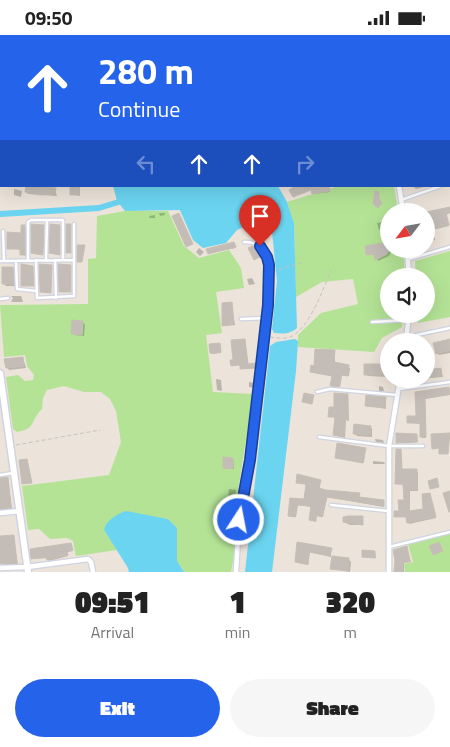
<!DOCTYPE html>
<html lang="en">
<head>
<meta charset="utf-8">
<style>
	body { margin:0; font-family:"Titillium Web",sans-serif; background:#f6f6f6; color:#222; height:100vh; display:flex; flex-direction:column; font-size:19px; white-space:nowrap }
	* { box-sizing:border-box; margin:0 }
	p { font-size:16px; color:#767676 }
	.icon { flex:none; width:28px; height:28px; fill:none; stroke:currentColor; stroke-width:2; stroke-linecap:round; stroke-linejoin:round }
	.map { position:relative; height:537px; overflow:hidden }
	.sheet { display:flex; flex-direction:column; background:#fff; flex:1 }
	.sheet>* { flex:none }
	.banner { position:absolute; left:0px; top:0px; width:450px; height:152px; box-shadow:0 5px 20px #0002; background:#2563eb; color:#fff; overflow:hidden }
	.needle { width:32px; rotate:239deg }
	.buttons { position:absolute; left:380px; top:168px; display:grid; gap:10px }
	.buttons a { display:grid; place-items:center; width:55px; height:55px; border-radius:50%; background:#fff; box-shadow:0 5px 20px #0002; font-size:25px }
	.pin { position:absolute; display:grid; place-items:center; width:42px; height:42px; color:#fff; margin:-51px -21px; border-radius:50% 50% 50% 0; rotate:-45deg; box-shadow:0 0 5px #0007 }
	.pin .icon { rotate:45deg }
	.me { position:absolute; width:55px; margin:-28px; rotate:11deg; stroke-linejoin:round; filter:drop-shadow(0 0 4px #0008) }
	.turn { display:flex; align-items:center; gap:18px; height:105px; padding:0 15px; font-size:22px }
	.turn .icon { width:65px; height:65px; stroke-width:2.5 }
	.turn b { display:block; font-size:35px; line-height:42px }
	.lanes { display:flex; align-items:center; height:48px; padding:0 15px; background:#0003; justify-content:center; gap:25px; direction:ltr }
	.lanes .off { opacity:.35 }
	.eta { display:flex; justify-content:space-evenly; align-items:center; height:85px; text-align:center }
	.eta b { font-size:30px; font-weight:800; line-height:35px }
	.primary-button { display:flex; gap:10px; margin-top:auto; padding:10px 15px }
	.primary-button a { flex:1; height:58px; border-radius:30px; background:#2563eb; color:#fff; font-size:20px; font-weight:800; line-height:58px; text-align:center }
	.primary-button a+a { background:#f6f6f6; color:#222 }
	.status { display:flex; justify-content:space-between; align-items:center; height:35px; padding:0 25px; background:#fff; direction:ltr }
	.status svg { height:14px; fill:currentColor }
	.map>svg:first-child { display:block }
	.green { fill:#b4e396 }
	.water { fill:#6bd4f0 }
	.shadow { fill:#0003 }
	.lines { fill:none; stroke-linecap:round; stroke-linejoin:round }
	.canal { stroke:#6bd4f0; stroke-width:6 }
	.building { fill:#c4bdb7; stroke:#c7bfb4 }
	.lane-casing { stroke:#d0d4e2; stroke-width:5 }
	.street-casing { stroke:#d0d4e2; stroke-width:7 }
	.secondary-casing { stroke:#d0d4e2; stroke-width:9 }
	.path { stroke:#c3c3c3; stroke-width:1; stroke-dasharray:4 2.5; stroke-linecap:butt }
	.lane { stroke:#fff; stroke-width:2.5 }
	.street { stroke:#fff; stroke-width:4.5 }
	.secondary { stroke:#fff; stroke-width:6 }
	.route-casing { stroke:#184099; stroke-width:12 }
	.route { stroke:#2563eb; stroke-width:9 }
</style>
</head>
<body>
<div class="status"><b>09:50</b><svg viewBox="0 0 49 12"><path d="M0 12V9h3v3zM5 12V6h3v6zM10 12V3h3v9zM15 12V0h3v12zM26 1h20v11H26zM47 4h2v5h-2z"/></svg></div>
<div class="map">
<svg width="450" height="537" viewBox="0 0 450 537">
	<rect width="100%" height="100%" fill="#ece3da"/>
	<path class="green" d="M339 151H394L398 176H389V214H403L405 241H389V245L383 246 384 267 389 266V279H403L402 292 382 303 374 317 298 312V300L321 278 358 269 353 244 322 247 296 262 294 188 287 167Z
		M125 176H168L184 211 199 223 229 215 241 233 244 253 216 257 222 298 206 300 213 357 253 359 233 488 234 520 231 537H184L177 526V494L168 484 126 477 104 495 117 515 76 521 73 506 67 503 50 504 39 494 28 495 22 451 109 440 121 407 116 376 110 364 101 357H84L64 351 47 355 43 363 42 374C30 385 37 394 17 397L13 394 6 342 18 340 25 346 33 345 34 340 27 331 25 320 4 322 0 270 88 269V224L96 223 97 181Z
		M450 216V282L418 288V279H426V241H416L415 226Z
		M450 498V537H405L404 529 413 527 408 509Z"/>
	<path class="water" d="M113 151H278L287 167 294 188 297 293C290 299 284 299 274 298L272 294 277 246 271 187 268 181 237 195 226 208 203 213 193 205 180 175 125 176 117 166Z
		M295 304 298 306 296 336 272 537H245L270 311 276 307Z
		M126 476 168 484 177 493V526L184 537H129L128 533 104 495C106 485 117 479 126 476Z"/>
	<path class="shadow" d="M22 0H65L73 1H31Z
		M345 0H355V1H345Z
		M27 151H43V154L55 155 57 161 28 159 26 157Z
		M71 151 80 152V161L71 159Z
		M428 151 416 154 413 151Z
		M329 152 330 157 313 159Z
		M14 154 22 156 21 162 14 160Z
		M450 173V178L446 180 449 191 432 195 435 205 426 207V179Z
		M159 178H165V180L160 181Z
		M155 180V183H150L149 181Z
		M383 187 385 194 379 195 377 188Z
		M24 192 26 193V221L22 219V215L8 213 22 199Z
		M263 194H266L267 198H264Z
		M389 209V214L401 215 391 217 389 221 378 226 376 220 367 219 366 212Z
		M235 210 236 213 209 218Z
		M199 213 204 217 200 221 196 217Z
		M13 233 15 236V251H6L4 249Z
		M252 243 255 249 249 250 247 244Z
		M11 261H21L23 267H11L13 263Z
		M231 268 235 290 225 291 223 290Z
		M83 287 85 290 84 301 74 300 72 298Z
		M245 305 248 330H255L256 333 242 334 241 330H232Z
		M450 305V318L439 320 437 318Z
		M219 309 221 318 212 319 211 318Z
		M335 317V329L350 333 349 341 342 340 340 352 332 350 333 341 312 337Z
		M23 323 26 333 9 335 7 332Z
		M389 331V342L368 341 366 339Z
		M441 335 443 342 426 343V336Z
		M216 344 221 345 222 356 217 355Z
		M249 347 255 348V353L249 352Z
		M379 351 383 352 384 356H379Z
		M448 354 450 360 425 364 426 403H422L421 389 409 388 417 382 416 358Z
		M348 360 349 386 346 385 345 403 334 400 336 383 330 381Z
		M385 363 386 374 367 370Z
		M370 392 372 394V402L357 401 355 399Z
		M417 400 418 407H397Z
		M375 404 383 405 384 408 376 407Z
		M365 414 364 428 337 423Z
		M401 415 402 436 418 437V456H410V477L424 475 430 459 436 483 409 489 407 482H395L400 477 405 466 404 450 397 449Z
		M233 424 234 434H225L224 433Z
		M373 426 384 427 385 429H373Z
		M8 443 12 474 0 476V444Z
		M320 446V455L359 460 360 463 384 466V472L327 462 323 482 317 481 316 487 310 485 312 472 298 470 296 482 290 481 291 464 306 465 307 450 297 447Z
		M229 454 236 455 235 464 228 463Z
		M362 483 363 490H350L344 487Z
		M13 501 18 530H4L0 502Z
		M298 508 331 514V522L310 517 308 530 298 528Z
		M71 509 73 516 68 517V521L49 526 48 523 32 524Z
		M407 513 411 527 404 528V537H396Z
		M375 517 376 523 363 522Z
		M349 525 351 527 350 537 331 533Z"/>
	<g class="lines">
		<path class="canal" d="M0 179 99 173 125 165"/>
	</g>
	<path class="building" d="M26 151 56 153 55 159 40 160 25 157Z
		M70 151H79V160H70Z
		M295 151H316V153L329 151 330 156 312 159 311 155 293 162 289 155Z
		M375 156 379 157V163L382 168 378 173 373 169Z
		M450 172V177L446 178 449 190 432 194 434 204 426 206 428 199 426 177Z
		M179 178 193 209 186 212 172 181Z
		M31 189 44 190 43 220 31 218Z
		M50 189 60 190V220L49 218Z
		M66 189H71V218H66Z
		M21 190H25V220H20V214H7V197L21 198Z
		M389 202V214L395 215 387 217V219L375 225 374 219 366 220 365 211 383 208 384 212Z
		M234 207 236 212 208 219 206 214Z
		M77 210H85L82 227H77Z
		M252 211 255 212 260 222 254 225 248 213Z
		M21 229 33 231 34 251H21Z
		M39 229 52 230 51 258 40 257Z
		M58 229 71 230V257H59Z
		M2 232H13L14 249H2Z
		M232 267 234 289 222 291V268Z
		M72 285 83 286 82 300 71 299Z
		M245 304 248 329 255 328V333L240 334V330L231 331 230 325H233L231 305Z
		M450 304V315L436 319 433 308Z
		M220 308 221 317 210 318 209 309Z
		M315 314 335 315 334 327 349 330 348 341 341 340 339 352 330 351 332 341 310 337 311 330 314 331Z
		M23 322 24 331 6 333 4 324Z
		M364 329H389V340H364Z
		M441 333 442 341 426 343V335Z
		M449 352 450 359 425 363 426 402H420V388H407V381H416L415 357Z
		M304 358 314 360 312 369 302 367Z
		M334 358 348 359V385L345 384 344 402 333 400 335 382H328L329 372H334Z
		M366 360 386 362 385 373 365 371Z
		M354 389 371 391 370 400 353 399Z
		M396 398 417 399V407L396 408Z
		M450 398 448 419H439V413L432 414 431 399Z
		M337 408 366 413 363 428 335 423Z
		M396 414H401L402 434H417V455H409V476L423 474 422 459 430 458 436 482 407 488 406 482H394V476H399L398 465H404L403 449H395Z
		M223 422 233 423V434L223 433Z
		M27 424 32 448 22 449 19 425Z
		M297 439 321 445 319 453 326 455 360 458 359 462 384 465V471L327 462 322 482 316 480 315 486 309 485 311 471 297 470 295 482 288 481 290 463 304 464 306 449 296 448Z
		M8 442 11 473 0 474V443Z
		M437 443 439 452 430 454 428 446Z
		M450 456V477H449L443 458Z
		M348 481H363V490L343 487V482Z
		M14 500 17 528 0 529V501Z
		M297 507 332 513 330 521 309 517 308 529 295 527Z
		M439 507 443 516 433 520 429 511Z
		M71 508 73 515 67 516 68 520 47 525 46 522 31 524 30 514Z
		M407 511 410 526 403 527 402 537H394L395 525 393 515Z
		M362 515 375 516V523L362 522Z
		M332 521 349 523 348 536 330 534Z"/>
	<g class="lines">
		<defs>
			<path id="lane" d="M0 5H1
				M0 55H1
				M0 74H1
				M401 165 441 151
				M3 196 4 226
				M244 207C265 206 268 223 270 240
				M409 224 450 212
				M28 225V187L31 185H63V225
				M36 225 37 263 74 261V189
				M46 225 47 185
				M55 225 56 263
				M0 226 73 225
				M16 226 17 254 36 256
				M0 264 8 263
				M241 284 266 283
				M372 287 407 285
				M407 302 450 293
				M399 354 450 347
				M317 357 330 354 397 360
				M319 402 389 411H423
				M0 440 13 438
				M331 470 388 476
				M389 512 450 497"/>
			<path id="street" d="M389 1V0
				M449 61H450
				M0 131 1 132
				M399 151 403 176
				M407 214 409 241
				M406 306 409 279
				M0 478 20 476
				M0 533 27 532 88 524 91 527 93 537
				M236 537 239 485 250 425 259 358 270 241
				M389 537V411L400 344"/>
			<path id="secondary" d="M0 338 28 537"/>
		</defs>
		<use href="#lane" class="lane-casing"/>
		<use href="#street" class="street-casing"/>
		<use href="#secondary" class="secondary-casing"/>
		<path class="path" d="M0 34H1
			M273 236 301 228
			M270 302C276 303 284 304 290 302 309 295 324 252 331 235
			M16 410 100 395"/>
		<use href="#lane" class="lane"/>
		<use href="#street" class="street"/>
		<use href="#secondary" class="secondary"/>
	</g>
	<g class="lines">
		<defs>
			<path id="route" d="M239 485 250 425 268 270 269 230 267 222 260 211"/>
		</defs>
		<use href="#route" class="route-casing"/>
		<use href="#route" class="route"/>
	</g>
</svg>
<div class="buttons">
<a><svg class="needle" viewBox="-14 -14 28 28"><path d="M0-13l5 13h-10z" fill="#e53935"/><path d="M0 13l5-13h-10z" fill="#767676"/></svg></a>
<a><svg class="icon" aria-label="sound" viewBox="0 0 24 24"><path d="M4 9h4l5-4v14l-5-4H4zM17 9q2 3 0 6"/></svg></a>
<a><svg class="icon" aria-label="search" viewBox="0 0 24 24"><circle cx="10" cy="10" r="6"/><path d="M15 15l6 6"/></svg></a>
</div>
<div class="pin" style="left:260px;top:211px;background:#d93025"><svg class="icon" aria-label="arrive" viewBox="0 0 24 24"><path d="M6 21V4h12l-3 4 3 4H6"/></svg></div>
<svg class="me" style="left:239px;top:485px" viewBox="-20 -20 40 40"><circle r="17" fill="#2563eb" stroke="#fff" stroke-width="3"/><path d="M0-11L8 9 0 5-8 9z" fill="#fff"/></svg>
<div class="banner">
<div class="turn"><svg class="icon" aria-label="ahead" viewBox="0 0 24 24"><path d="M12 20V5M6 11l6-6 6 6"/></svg><div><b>280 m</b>Continue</div></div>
<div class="lanes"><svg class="icon off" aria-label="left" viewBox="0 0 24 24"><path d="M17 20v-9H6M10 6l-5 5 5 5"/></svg><svg class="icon" aria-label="ahead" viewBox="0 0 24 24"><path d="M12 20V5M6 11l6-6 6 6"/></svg><svg class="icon" aria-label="ahead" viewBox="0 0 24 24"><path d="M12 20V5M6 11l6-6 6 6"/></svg><svg class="icon off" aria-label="right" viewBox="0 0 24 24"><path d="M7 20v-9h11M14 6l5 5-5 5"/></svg></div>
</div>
</div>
<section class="sheet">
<div class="eta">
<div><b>09:51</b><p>Arrival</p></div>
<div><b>1</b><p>min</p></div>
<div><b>320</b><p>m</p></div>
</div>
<div class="primary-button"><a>Exit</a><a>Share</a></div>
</section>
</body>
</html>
